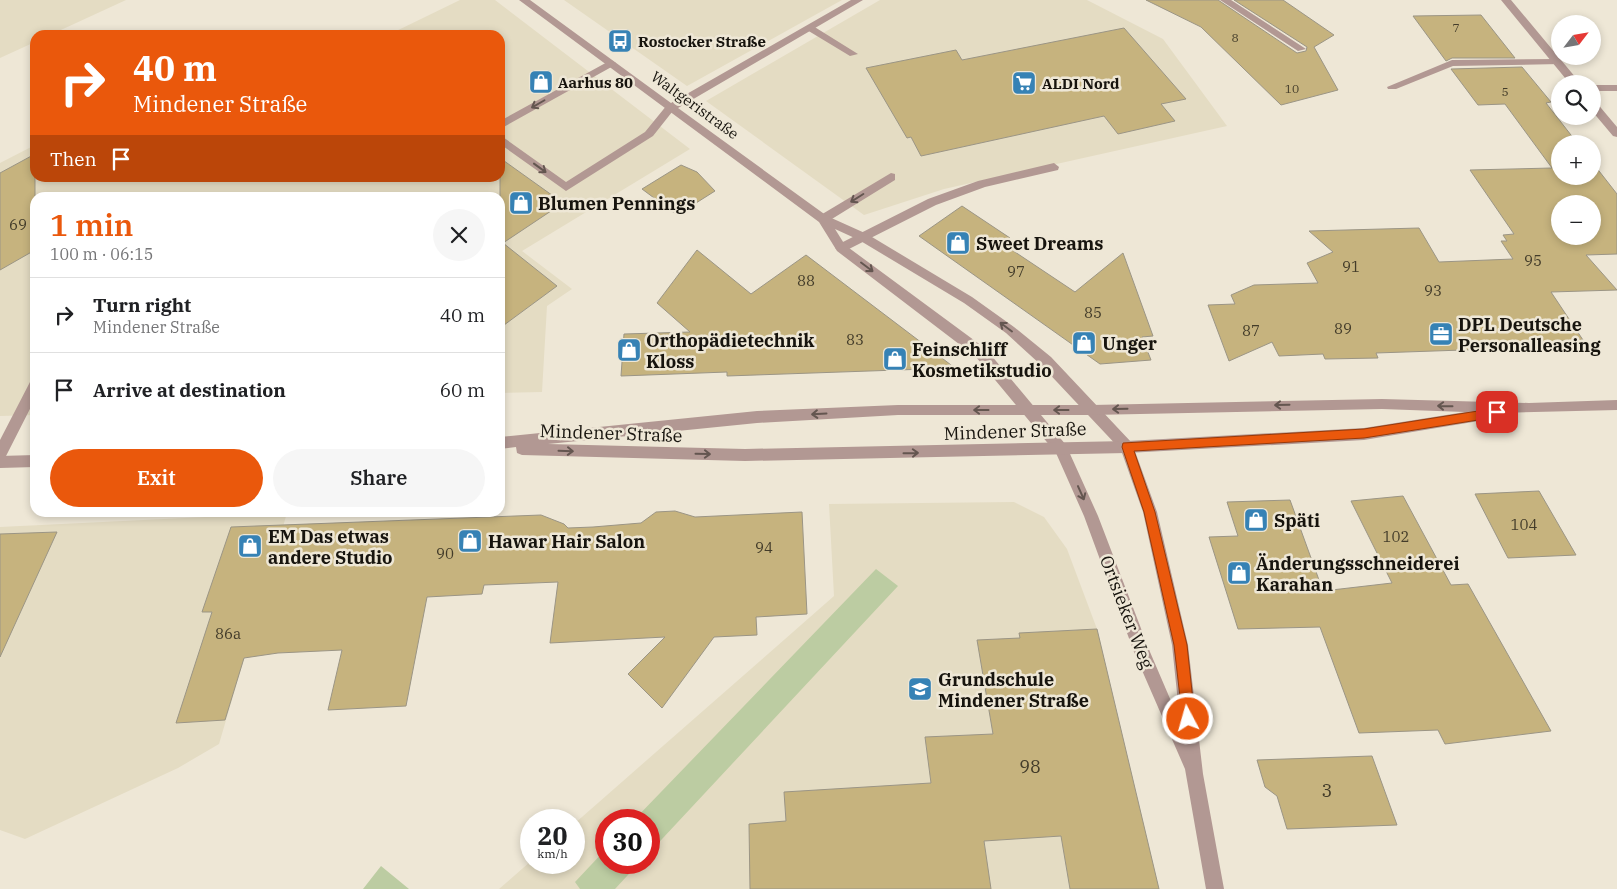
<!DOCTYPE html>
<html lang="en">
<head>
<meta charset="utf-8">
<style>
	body { margin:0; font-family:"IBM Plex Serif",serif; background:#f6f6f6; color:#202124; height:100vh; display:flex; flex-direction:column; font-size:19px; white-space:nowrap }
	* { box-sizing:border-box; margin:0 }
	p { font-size:16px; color:#757577 }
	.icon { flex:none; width:28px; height:28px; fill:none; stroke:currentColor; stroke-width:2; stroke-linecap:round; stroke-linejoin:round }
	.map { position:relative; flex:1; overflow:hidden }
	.details { position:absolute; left:30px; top:192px; width:475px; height:325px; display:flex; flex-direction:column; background:#fff; border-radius:15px; box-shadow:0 2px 8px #0003 }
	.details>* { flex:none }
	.banner { position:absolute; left:30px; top:30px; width:475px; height:152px; border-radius:15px; box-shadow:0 2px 8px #0003; background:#ea580c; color:#fff; overflow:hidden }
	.needle { width:32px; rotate:59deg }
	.tools { position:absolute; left:1551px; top:15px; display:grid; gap:10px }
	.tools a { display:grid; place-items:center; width:50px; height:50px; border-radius:50%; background:#fff; box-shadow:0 2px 8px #0003; font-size:25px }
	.speed { position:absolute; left:520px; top:809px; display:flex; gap:10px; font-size:25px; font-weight:700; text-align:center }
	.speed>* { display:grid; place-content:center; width:65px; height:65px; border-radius:50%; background:#fff; box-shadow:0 2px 8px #0003; line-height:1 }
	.speed small { font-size:12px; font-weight:400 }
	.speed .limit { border:8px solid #d22; background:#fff; color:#111 }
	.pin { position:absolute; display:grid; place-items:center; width:42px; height:42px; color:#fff; margin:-21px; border-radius:10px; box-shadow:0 2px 8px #0006 }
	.me { position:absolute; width:55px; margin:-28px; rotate:354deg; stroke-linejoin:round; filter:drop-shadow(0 0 4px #0008) }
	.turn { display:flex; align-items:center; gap:18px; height:105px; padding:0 20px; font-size:22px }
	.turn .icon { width:65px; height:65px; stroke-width:2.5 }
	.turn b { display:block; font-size:35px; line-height:42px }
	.then { display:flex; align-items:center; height:48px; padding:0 20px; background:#0003; gap:10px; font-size:19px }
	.round { display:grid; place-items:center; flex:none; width:52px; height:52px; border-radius:26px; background:#f6f6f6 }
	.summary { display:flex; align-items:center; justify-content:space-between; height:85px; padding:0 20px }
	h1 { font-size:30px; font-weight:600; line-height:38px; color:#ea580c }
	.primary-button { display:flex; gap:10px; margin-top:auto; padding:10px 20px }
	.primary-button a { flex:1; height:58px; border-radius:30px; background:#ea580c; color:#fff; font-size:20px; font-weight:600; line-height:58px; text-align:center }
	.primary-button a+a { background:#f6f6f6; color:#202124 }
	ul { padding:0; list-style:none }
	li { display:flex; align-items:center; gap:15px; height:75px; padding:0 20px; border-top:1px solid #e0e0e0 }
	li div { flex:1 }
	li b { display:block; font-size:19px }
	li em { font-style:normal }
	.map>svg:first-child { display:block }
	.built { fill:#e4dcc3; fill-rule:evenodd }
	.green { fill:#bccca2 }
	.building { fill:#c6b37e; stroke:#9b9585; fill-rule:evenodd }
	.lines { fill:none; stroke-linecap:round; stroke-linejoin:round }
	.service { fill:#b29893; fill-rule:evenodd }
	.minor { fill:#b29893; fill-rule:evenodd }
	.tertiary { fill:#b29893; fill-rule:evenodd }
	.oneway { stroke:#645650 }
	.route { fill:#ea580c; stroke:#983908 }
	.labels { text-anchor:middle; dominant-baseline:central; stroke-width:5; stroke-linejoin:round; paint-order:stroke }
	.far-number-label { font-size:12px; fill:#433c2a }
	.far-poi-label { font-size:15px; font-weight:bold; fill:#17140e; stroke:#eee7d6; text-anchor:start }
	.far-street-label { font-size:15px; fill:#17140e; stroke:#eee7d6 }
	.number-label { font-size:15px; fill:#433c2a }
	.poi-label { font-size:18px; font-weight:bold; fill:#17140e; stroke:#eee7d6; text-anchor:start }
	.street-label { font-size:18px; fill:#17140e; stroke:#eee7d6 }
	.near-number-label { font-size:18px; fill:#433c2a }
</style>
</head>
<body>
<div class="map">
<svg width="1617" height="889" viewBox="0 0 1617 889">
	<rect width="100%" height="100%" fill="#eee7d6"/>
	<path class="built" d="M0 0H126L50 35H35V42L0 58Z
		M460 0H495L690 149 522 251 572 289 547 306 542 392 500 393V198H35V415L0 416V163L35 145V178H500V35H388Z
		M564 0H842L687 86Z
		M880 0H1087L1163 39 1227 126 944 189 864 215 706 101Z
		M1014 502 1044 517 1067 549 1097 629 1159 889H499L531 861 574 862V824L834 596 829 504ZM606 820H649V862H606Z
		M287 513 219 744 178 768 25 839 0 830V527Z"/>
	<path class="green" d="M876 569 898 586 649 853V820H634Z
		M606 849V862L639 863 615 889H580L575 882Z
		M381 866 409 889H363Z"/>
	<path class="building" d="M1146 0H1218L1297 53 1306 51 1307 47 1234 0H1283L1334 35 1314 47 1338 90 1281 105 1201 27Z
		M1481 15 1515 58H1452L1446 61 1413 16Z
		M1124 28 1186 99 1161 104 1175 121 1118 134 1104 116 921 156 911 137 907 138 866 68 956 50 962 60Z
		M1522 67 1551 102 1546 103 1578 144H1560V176H1592V162L1617 194V254L1586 255 1617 290 1551 292 1583 340 1489 344 1492 349 1376 353 1378 358 1325 359 1323 354 1279 356 1272 342 1229 361 1208 305 1235 304 1231 295 1254 285 1318 283 1307 263 1333 252 1309 231 1419 228 1439 262 1513 259 1501 241H1507L1503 235 1514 234 1470 170 1552 168 1505 104 1478 105 1451 69ZM1560 204H1592V236H1560Z
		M35 154V250L0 270V173Z
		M500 158 563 203 503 243 557 286 500 328Z
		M681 165 697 172 715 191 677 215 642 189Z
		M962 206 1010 238 1000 242 1075 292 1123 253 1153 336 1142 337 1151 360 1100 364 919 236Z
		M697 250 751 294 806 255 955 368 727 376V372L621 376 624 334 690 332 657 303Z
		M1539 491 1576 555 1508 558 1475 494Z
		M1403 496 1451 585 1468 584 1551 731 1445 744 1438 730 1359 733 1320 627 1238 629 1209 537 1238 536 1227 502 1290 500 1323 591 1392 583 1351 501Z
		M675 511 695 517 802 512 807 614 756 617 757 635 714 637 662 708 628 674 665 637 550 643 558 582 484 585 482 594 427 597 406 706 328 710 342 650 278 653 244 658 225 720 176 723 212 612H202L231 527 541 515 564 524 568 528 593 527 641 523 656 512Z
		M57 532 0 657V534Z
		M1097 629 1159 889H1070L1061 836 984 841 991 889H750L749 824 786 821 784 792 931 783 925 737 993 734 977 640 1020 638 1019 633Z
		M1372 756 1397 825 1287 829 1277 796 1265 787 1257 760Z"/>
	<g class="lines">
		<path class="service" d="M807 26H813L858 54 850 56 807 30Z
			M1556 59 1560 60V64L1453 66 1396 89H1388L1387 87 1452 60Z
			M611 60 616 63 615 65 500 129V121Z
			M671 104 676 107 653 136 566 191 500 144V135L566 182 645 132 667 105Z
			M1054 163 1059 167 1058 170 985 187 936 205 845 251 841 252 835 248 837 245 928 199 978 181Z
			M891 173 895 174V180L827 222H819V216Z
			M35 381V399L5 458 0 460V440L30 382Z"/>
		<path class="minor" d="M519 0H530L671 103 851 0H863L678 108 827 216 867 234 972 297 1014 327 1051 357 1132 443 1157 512 1188 645 1203 774 1224 889H1206L1185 769 1134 652 1084 516 1056 453 976 357 837 251 819 222ZM835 229 859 240 964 303 1006 333 1041 365 1121 450 1143 512 1172 645 1180 722 1150 652 1098 516 1066 445 986 349 845 245Z
			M1220 0H1231L1306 49 1298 51Z
			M1501 0H1511L1581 84H1570Z
			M1592 85H1617V91H1592Z
			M1592 101 1596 102 1617 127V137L1613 136 1592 111Z"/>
		<path class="tertiary" d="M1382 399 1529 403 1617 400V410L1498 413 1496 417 1491 419 1364 440 1127 453 745 461 522 455 517 453 516 447 500 449V437L757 411 898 405H1092ZM1382 409 1465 412 1364 428 1127 441 745 449 548 444 757 423 898 415H1092Z
			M35 455V467L0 468V456Z"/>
	</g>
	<defs><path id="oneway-shaft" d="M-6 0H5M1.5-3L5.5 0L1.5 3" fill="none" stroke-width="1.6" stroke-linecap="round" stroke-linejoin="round" transform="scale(1.25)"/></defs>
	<g class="oneway">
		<use href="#oneway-shaft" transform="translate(538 104) rotate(150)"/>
		<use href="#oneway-shaft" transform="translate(540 168) rotate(36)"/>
		<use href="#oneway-shaft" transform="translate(857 198) rotate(148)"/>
		<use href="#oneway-shaft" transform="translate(867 267) rotate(37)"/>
		<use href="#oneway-shaft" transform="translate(1006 327) rotate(-143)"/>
		<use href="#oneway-shaft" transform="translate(1282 405) rotate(179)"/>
		<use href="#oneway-shaft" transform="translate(1445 406) rotate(-179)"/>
		<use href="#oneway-shaft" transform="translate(1120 409) rotate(179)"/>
		<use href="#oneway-shaft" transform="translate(981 410) rotate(180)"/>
		<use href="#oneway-shaft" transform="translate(1061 410) rotate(180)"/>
		<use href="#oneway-shaft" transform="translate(819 414) rotate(177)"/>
		<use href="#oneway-shaft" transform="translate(566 451) rotate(2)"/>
		<use href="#oneway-shaft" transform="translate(911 453) rotate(-1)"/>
		<use href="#oneway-shaft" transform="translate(703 454) rotate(1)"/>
		<use href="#oneway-shaft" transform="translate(1081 493) rotate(66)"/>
	</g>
	<path class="route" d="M1497 408 1503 412 1497 417 1364 438 1134 451 1155 512 1187 645 1195 719 1193 723 1188 725 1183 723 1174 645 1144 512 1122 447 1123 443 1364 429Z"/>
	<defs>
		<symbol id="bus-square" viewBox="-11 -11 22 22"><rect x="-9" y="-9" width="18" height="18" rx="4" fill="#3682b5" stroke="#eee7d6"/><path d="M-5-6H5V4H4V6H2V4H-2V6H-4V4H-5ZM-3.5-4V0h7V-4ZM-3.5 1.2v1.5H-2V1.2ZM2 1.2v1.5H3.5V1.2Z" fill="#fff"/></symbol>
		<symbol id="shop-square" viewBox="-11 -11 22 22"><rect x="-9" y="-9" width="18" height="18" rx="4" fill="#3682b5" stroke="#eee7d6"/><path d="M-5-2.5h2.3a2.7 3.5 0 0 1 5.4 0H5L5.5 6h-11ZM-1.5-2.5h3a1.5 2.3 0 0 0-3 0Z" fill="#fff"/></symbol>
		<symbol id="supermarket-square" viewBox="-11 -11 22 22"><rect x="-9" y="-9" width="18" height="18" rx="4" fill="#3682b5" stroke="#eee7d6"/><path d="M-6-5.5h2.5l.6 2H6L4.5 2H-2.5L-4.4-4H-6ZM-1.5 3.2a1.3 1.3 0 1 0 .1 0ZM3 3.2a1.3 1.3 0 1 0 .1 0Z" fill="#fff"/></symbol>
		<symbol id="office-square" viewBox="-11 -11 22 22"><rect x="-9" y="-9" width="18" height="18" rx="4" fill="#3682b5" stroke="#eee7d6"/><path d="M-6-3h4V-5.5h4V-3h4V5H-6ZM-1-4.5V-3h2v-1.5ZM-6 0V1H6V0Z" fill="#fff"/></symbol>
		<symbol id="school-square" viewBox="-11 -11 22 22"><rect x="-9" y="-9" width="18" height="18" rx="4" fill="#3682b5" stroke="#eee7d6"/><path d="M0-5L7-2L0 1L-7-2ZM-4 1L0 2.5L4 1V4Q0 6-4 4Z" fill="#fff"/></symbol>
	</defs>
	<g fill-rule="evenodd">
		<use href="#bus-square" x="606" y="27" width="28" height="28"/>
		<use href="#shop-square" x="527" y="68" width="28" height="28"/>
		<use href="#supermarket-square" x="1010" y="69" width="28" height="28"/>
		<use href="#shop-square" x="507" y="189" width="28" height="28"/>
		<use href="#shop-square" x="944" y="229" width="28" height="28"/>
		<use href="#office-square" x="1427" y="320" width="28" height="28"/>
		<use href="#shop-square" x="1070" y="329" width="28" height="28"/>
		<use href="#shop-square" x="615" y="336" width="28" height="28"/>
		<use href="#shop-square" x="881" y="345" width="28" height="28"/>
		<use href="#shop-square" x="1242" y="506" width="28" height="28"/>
		<use href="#shop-square" x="456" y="527" width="28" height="28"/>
		<use href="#shop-square" x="236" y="532" width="28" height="28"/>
		<use href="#shop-square" x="1225" y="559" width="28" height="28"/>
		<use href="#school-square" x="906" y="675" width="28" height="28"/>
	</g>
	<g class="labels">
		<g class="far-number-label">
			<text x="1456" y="27">7</text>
			<text x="1235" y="37">8</text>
			<text x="1292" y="88">10</text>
			<text x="1505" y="91">5</text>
		</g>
		<g class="far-poi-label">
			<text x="638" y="41">Rostocker Straße</text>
			<text x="558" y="82">Aarhus 80</text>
			<text x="1042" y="83">ALDI Nord</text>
		</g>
		<g class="far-street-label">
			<text transform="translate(695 105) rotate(36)">Waltgeristraße</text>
		</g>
		<g class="number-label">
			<text x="18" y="224">69</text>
			<text x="1533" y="260">95</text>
			<text x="1351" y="266">91</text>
			<text x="1016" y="271">97</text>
			<text x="806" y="280">88</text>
			<text x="1433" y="290">93</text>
			<text x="1093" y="312">85</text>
			<text x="1343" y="328">89</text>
			<text x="1251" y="330">87</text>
			<text x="855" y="339">83</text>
			<text x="1524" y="524">104</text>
			<text x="1396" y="536">102</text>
			<text x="764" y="547">94</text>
			<text x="445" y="553">90</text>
			<text x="228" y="633">86a</text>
		</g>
		<g class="poi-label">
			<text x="538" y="203">Blumen Pennings</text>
			<text x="976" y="243">Sweet Dreams</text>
			<text x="1458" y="324">DPL Deutsche<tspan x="1458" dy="21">Personalleasing</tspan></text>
			<text x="646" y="340">Orthopädietechnik<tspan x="646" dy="21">Kloss</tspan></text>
			<text x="1102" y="343">Unger</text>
			<text x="912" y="349">Feinschliff<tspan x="912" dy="21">Kosmetikstudio</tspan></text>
			<text x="1274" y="520">Späti</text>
			<text x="268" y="536">EM Das etwas<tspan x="268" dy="21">andere Studio</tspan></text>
			<text x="488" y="541">Hawar Hair Salon</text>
			<text x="1256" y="563">Änderungsschneiderei<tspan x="1256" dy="21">Karahan</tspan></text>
			<text x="938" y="679">Grundschule<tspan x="938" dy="21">Mindener Straße</tspan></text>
		</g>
		<g class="street-label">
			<text transform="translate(1015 431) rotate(-2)">Mindener Straße</text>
			<text transform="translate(611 433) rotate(2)">Mindener Straße</text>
			<text transform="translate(1127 612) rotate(69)">Ortsieker Weg</text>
		</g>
		<g class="near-number-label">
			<text x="1030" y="766">98</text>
			<text x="1327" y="790">3</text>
		</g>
	</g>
</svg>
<div class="tools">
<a><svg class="needle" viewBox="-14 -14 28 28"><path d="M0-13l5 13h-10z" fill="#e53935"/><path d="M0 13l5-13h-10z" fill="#757577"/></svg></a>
<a><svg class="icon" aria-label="search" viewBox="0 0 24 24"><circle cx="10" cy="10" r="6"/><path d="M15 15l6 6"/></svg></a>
<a>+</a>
<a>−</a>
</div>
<div class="speed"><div>20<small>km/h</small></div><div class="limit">30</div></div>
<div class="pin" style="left:1497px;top:412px;background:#d93025"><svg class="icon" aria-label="arrive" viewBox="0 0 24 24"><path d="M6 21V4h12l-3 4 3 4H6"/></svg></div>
<svg class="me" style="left:1188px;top:719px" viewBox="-20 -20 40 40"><circle r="17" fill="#ea580c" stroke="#fff" stroke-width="3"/><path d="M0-11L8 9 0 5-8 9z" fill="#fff"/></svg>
<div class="banner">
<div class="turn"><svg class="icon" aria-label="right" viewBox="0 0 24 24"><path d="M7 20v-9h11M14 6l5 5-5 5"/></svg><div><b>40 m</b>Mindener Straße</div></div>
<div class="then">Then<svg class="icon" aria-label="arrive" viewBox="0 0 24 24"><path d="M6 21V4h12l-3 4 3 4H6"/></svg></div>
</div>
<section class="details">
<div class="summary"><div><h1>1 min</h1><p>100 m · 06:15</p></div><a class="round"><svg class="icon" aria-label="close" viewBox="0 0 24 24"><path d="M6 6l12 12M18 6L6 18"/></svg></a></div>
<ul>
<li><svg class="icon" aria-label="right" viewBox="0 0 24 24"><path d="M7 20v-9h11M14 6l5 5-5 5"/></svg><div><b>Turn right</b><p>Mindener Straße</p></div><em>40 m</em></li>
<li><svg class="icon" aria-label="arrive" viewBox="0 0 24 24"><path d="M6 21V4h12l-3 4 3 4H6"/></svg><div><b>Arrive at destination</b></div><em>60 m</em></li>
</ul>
<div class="primary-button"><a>Exit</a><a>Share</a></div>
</section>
</div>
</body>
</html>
